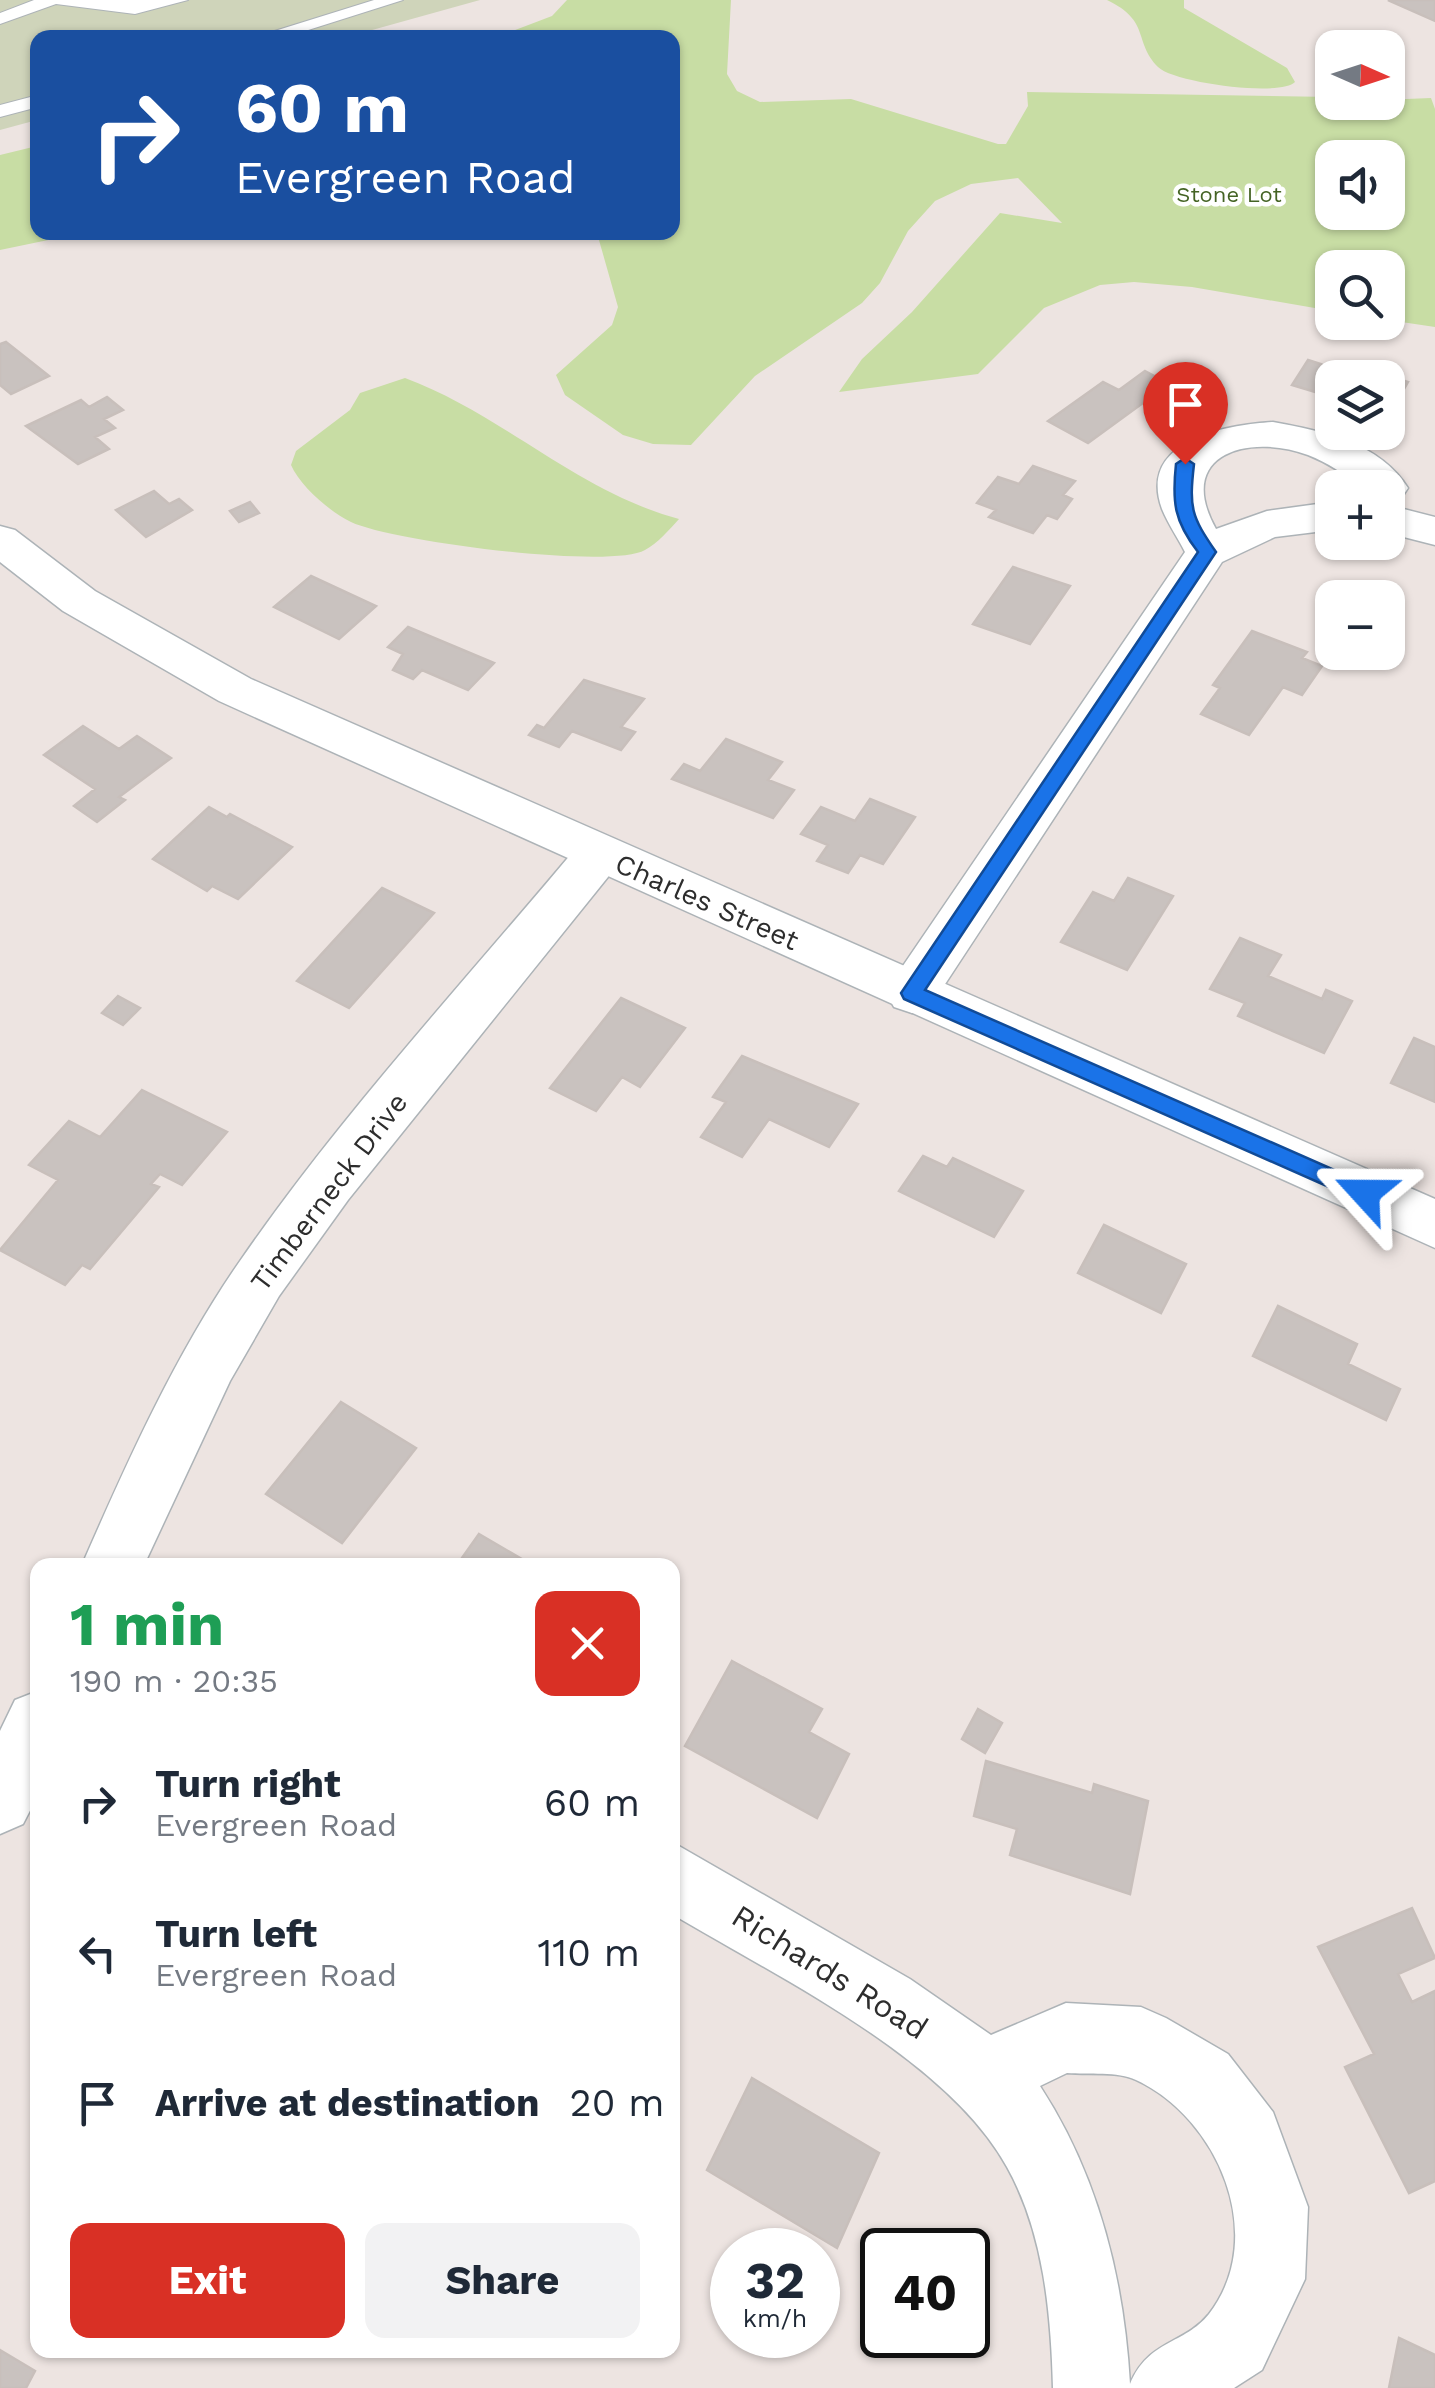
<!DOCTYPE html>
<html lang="en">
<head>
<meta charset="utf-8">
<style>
	body { margin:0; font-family:"Work Sans",sans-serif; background:#f2f2f3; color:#1f2937; height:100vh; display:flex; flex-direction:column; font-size:38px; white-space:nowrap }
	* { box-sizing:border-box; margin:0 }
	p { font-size:32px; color:#747a83 }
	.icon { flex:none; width:55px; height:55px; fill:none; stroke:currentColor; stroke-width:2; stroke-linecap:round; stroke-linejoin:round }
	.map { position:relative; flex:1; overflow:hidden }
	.side { position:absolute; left:30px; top:1558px; width:650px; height:800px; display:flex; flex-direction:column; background:#fff; border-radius:20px; box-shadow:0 2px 8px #0004 }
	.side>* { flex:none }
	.top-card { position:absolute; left:30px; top:30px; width:650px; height:210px; border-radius:20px; box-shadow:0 2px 8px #0004; background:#1a4fa0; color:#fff; overflow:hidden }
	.needle { width:65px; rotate:93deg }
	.buttons { position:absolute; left:1315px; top:30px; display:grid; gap:20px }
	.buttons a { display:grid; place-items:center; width:90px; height:90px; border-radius:20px; background:#fff; box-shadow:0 2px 8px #0004; font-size:50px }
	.speed { position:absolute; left:710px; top:2228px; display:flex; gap:20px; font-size:50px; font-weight:700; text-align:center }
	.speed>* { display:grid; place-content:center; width:130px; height:130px; border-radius:50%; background:#fff; box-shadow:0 2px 8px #0004; line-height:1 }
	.speed small { font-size:25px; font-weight:400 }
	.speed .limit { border:5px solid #111; border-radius:15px; background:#fff; color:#111 }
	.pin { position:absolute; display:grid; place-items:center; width:85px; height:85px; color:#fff; margin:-102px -42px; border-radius:50% 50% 50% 0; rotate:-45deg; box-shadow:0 0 10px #0007 }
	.pin .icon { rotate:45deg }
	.me { position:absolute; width:110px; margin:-55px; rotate:294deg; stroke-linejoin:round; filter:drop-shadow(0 0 8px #0008) }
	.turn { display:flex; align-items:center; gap:35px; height:210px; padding:0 40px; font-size:45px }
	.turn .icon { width:130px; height:130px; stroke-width:2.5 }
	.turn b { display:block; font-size:70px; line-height:85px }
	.round { display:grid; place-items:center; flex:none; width:105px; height:105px; border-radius:20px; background:#f2f2f3 }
	.headline { display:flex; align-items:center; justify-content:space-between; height:170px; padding:0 40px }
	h1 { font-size:60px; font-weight:700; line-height:75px; color:#1e9e55 }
	.action { display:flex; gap:20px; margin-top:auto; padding:20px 40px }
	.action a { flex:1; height:115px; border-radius:20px; background:#d93025; color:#fff; font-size:40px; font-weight:700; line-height:115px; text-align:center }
	.action a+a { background:#f2f2f3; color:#1f2937 }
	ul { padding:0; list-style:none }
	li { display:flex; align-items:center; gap:30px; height:150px; padding:0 40px }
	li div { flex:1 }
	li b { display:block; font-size:38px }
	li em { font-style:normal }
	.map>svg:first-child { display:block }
	.green { fill:#c8dda4; fill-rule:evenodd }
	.cemetery { fill:#cfd4ba }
	.building { fill:#c9c2bf; stroke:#c8bfbb; stroke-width:2.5 }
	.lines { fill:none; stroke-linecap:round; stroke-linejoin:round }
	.lane-casing { stroke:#adb3b7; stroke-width:2 }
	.street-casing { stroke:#adb3b7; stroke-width:3 }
	.secondary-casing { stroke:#adb3b7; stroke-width:3 }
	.lane { fill:#fff; fill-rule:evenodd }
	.street { fill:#fff; fill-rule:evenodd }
	.secondary { fill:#fff; fill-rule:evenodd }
	.route { fill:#1a73e8; stroke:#114b97; stroke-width:2.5 }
	.labels { text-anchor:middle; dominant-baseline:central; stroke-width:9; stroke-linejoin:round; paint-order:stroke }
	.far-park-label { font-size:22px; fill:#446324; stroke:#fff }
	.street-label { font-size:28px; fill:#2d2d2d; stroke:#fff }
	.near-street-label { font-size:32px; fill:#2d2d2d; stroke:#fff }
</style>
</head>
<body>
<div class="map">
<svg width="1435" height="2388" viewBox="0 0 1435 2388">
	<rect width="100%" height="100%" fill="#ede4e1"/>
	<path class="green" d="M567 0H731L727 74 737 91 760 102 851 99 998 144H1006L1028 106 1027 92 1332 97V102L1431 98 1435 109V327L1388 320V268H1332V311L1192 287 1134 282 1100 285 1044 308 978 374 839 392 862 359 912 312 1000 213 1062 223 1018 178 971 184 935 201 908 231 880 283 862 303 755 376 691 445 653 444 623 435 565 395 556 375 612 325 618 307 597 233 672 232V38L497 37 552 16ZM1332 158H1388V212H1332Z
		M1107 0H1184V8L1287 68 1295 82C1281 97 1174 83 1158 67 1133 41 1151 21 1107 0Z
		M37 146 38 232 82 233 0 250V155Z
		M405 378C502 414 578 492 679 519 670 529 657 544 645 550 610 570 390 541 351 522 330 512 300 486 291 465L296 451 350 410 360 393Z"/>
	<path class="cemetery" d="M0 0H480L347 37 38 38 37 120 0 130Z"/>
	<path class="building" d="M1388 0H1435V21Z
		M6 342 49 376 11 394 0 385V344Z
		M1308 360 1358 376 1363 368 1408 382 1389 415 1388 378H1332V397L1292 385Z
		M1145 371 1169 384 1088 443 1048 421 1103 382 1119 390Z
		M107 397 123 410 104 419 115 428 95 437 109 449 78 464 26 426 81 400 89 407Z
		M1033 466 1075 481 1063 495 1072 499 1057 519 1047 515 1033 533 989 517 996 510 977 503 998 477 1019 484Z
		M154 491 169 504 179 499 192 510 146 537 116 510Z
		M250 502 259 513 239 522 230 511Z
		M1013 567 1070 586 1030 644 973 624Z
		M311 576 376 606 339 639 274 607Z
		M408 627 494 663 468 690 422 670 413 679 393 670 403 654 388 647Z
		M1252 631 1307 652 1302 658 1322 666 1302 695 1283 687 1249 735 1201 714 1220 688 1213 685Z
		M584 680 644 699 621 727 635 732 621 750 572 731 559 747 529 735 537 725 544 728Z
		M83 726 119 749 137 736 171 758 119 797 125 800 97 822 74 806 95 789 44 755Z
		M726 739 782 762 768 780 794 790 773 818 672 779 684 764 700 771Z
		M870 799 915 817 883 864 860 855 848 873 817 861 828 845 801 834 821 807 855 821Z
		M209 807 227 817 230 814 292 847 238 899 212 886 207 891 153 859Z
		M1128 878 1173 896 1127 970 1061 942 1093 892 1114 901Z
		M382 888 434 913 349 1008 297 981Z
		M1240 938 1281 955 1268 976 1322 999 1326 990 1352 1001 1324 1053 1238 1016 1245 1003 1210 989Z
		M118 996 140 1008 123 1025 102 1013Z
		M621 998 685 1028 640 1087 622 1077 596 1111 550 1088Z
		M1414 1038 1435 1047V1102L1391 1083Z
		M742 1056 858 1104 829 1147 769 1119 742 1157 701 1137 726 1102 713 1097Z
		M142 1090 227 1132 182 1185 160 1174 151 1184 159 1187 90 1269 82 1265 65 1285 0 1250 58 1180 29 1165 69 1121 100 1137Z
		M923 1156 947 1167 953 1158 1023 1191 994 1237 899 1191Z
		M1104 1225 1186 1264 1161 1313 1078 1273Z
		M1278 1306 1357 1344 1348 1364 1400 1389 1386 1420 1253 1356Z
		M341 1402 416 1448 342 1543 266 1494Z
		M479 1534 532 1565H457Z
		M732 1661 822 1709 809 1732 849 1754 817 1818 685 1746Z
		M978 1709 1002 1723 985 1753 962 1739Z
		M986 1761 1092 1793 1094 1784 1148 1801 1130 1894 1010 1855 1017 1829 974 1816Z
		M1412 1908 1435 1958 1398 1974 1412 2002 1435 1991V2181L1409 2193 1345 2067 1374 2054 1318 1947Z
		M752 2078 879 2153 837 2248 707 2170Z
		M1399 2338 1435 2355V2388H1389Z
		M0 2350 35 2371 26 2388H0Z"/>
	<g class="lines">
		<defs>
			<path id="lane" d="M34 0H188L135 14 56 4 0 24V13Z
				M374 0H403L283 38H252Z
				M38 95V107L0 117V105Z"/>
			<path id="street" d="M1273 422C1322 431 1379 442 1408 488L1402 497 1388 501V488H1361C1344 473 1328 463 1308 455 1248 433 1174 454 1216 529L1267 511 1332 502V530L1275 537 1222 562 930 1007 912 1013 894 1007 886 993 894 979 1185 552C1178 538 1168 524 1162 509 1137 440 1226 425 1273 422Z
				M1388 505 1435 517V545L1388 533Z
				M599 836 616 841 623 854 616 867 348 1200 279 1296 230 1381 144 1565H82C127 1462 176 1353 240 1261 342 1113 467 979 582 841Z
				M38 1691V1795L23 1824 0 1834V1731L15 1700Z
				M672 1842 910 1979 991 2035 1066 2003 1141 2007 1166 2018 1228 2054 1273 2112 1308 2207 1305 2279 1262 2370 1234 2388H1053C1051 2314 1044 2233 1007 2167 947 2058 779 1978 672 1914ZM1067 2073C1088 2075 1118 2071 1136 2080 1218 2118 1269 2236 1209 2314 1184 2345 1149 2339 1130 2384 1124 2278 1098 2175 1040 2086Z"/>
			<path id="secondary" d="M0 526 15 530 95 591 251 679 1435 1199V1248L219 701 63 611 0 562Z"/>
		</defs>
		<use href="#lane" class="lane-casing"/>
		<use href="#street" class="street-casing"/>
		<use href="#secondary" class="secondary-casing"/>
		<use href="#lane" class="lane"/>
		<use href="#street" class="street"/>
		<use href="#secondary" class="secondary"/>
	</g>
	<path class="route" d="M1185 458 1194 464C1189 508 1191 516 1216 552L925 990 1373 1187 1377 1193 1365 1203 904 999 901 993 1198 552C1174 521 1172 502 1176 464Z"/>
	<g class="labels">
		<g class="far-park-label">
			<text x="1229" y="194">Stone Lot</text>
		</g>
		<g class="street-label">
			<text transform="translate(707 902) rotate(24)">Charles Street</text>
			<text transform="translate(329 1192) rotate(-53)">Timberneck Drive</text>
		</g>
		<g class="near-street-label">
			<text transform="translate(830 1972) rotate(32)">Richards Road</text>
		</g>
	</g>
</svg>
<div class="buttons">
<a><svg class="needle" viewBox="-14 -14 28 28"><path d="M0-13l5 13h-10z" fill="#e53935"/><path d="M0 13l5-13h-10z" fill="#747a83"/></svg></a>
<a><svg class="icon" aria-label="sound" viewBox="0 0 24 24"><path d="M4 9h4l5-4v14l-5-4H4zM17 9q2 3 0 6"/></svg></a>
<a><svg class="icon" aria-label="search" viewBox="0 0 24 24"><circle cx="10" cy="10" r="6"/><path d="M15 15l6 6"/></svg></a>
<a><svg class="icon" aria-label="layers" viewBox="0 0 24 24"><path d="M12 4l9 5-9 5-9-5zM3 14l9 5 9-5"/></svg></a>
<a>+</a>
<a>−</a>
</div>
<div class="speed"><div>32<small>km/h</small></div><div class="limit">40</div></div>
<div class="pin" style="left:1185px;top:464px;background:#d93025"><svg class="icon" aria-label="arrive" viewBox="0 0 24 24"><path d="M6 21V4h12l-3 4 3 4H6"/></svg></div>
<svg class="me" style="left:1365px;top:1193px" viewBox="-20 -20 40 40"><path d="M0-17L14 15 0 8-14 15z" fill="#1a73e8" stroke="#fff" stroke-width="4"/></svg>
<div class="top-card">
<div class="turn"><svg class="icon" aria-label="right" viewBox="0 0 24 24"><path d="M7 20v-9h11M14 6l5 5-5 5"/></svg><div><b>60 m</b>Evergreen Road</div></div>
</div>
<section class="side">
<div class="headline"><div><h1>1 min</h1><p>190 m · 20:35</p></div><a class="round" style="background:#d93025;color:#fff"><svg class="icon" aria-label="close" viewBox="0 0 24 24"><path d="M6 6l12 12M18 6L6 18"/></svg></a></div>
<ul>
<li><svg class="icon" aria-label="right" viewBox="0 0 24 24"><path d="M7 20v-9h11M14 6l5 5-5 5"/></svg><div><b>Turn right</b><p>Evergreen Road</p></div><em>60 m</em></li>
<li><svg class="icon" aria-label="left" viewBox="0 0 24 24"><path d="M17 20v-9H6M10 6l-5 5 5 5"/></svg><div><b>Turn left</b><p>Evergreen Road</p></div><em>110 m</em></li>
<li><svg class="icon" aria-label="arrive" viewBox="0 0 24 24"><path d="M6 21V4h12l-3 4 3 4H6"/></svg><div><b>Arrive at destination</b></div><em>20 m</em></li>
</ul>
<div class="action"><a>Exit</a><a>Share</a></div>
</section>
</div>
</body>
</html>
